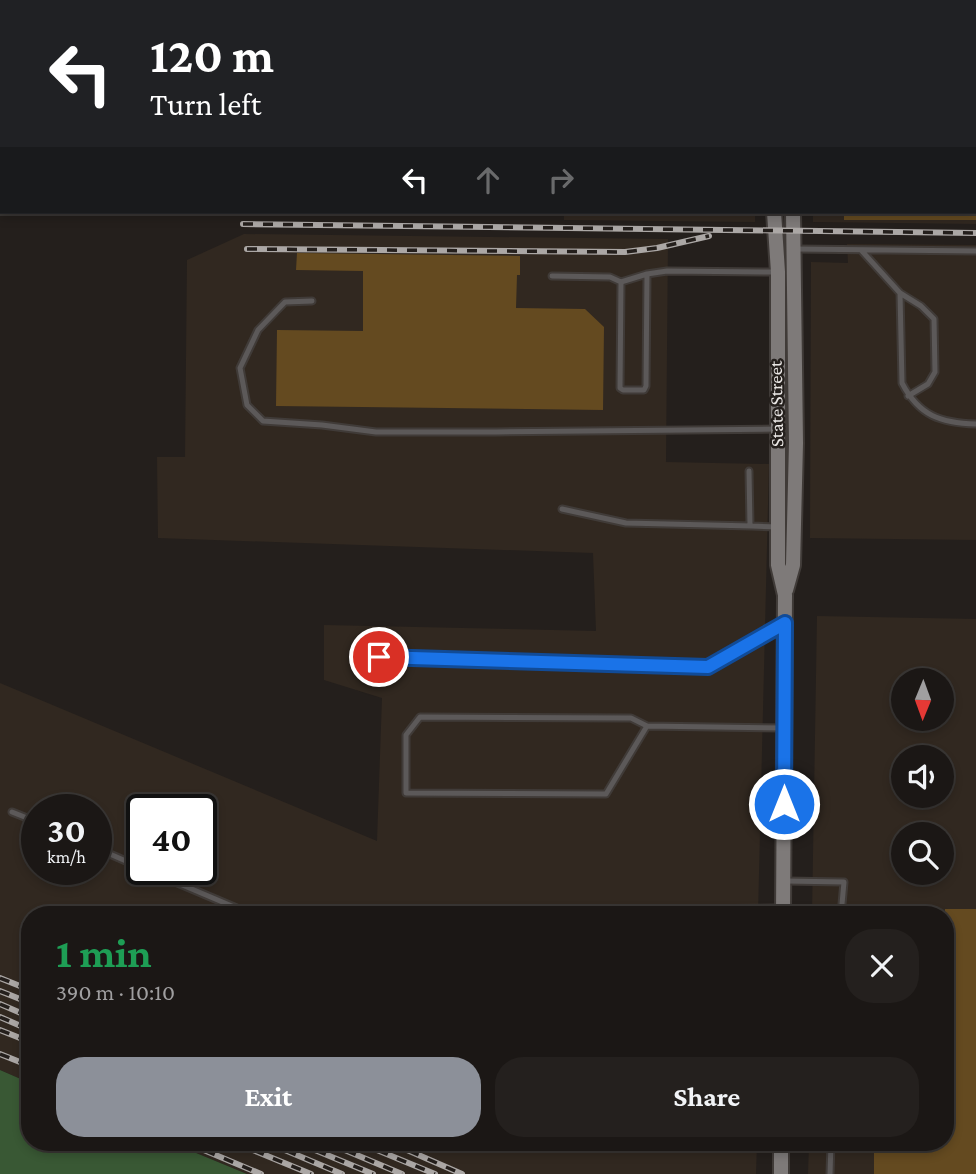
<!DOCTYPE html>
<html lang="en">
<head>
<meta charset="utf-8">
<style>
	body { margin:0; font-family:"Crimson Pro",serif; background:#24201e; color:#f1f3f6; height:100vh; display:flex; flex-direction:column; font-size:26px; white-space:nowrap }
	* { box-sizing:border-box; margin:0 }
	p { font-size:23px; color:#a09fa0 }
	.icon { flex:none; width:38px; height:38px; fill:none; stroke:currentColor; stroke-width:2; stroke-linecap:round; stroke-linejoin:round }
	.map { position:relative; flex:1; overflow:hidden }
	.drawer { position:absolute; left:21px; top:906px; width:933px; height:245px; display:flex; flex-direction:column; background:#1b1715; border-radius:28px; box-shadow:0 4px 10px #0003,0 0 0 2px #393634 }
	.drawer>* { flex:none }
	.banner { position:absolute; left:0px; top:0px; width:976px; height:214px; box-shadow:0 4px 10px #0003,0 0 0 2px #393634; background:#202124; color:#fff; overflow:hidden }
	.needle { width:46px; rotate:181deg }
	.fabs { position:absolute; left:891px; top:668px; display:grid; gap:14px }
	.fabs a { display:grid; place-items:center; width:63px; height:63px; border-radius:50%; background:#1b1715; box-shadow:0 4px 10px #0003,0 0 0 2px #393634; font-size:35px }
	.speed { position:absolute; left:21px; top:794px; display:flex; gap:14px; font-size:35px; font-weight:700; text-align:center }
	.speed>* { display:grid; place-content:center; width:91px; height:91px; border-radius:50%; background:#1b1715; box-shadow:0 4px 10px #0003,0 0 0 2px #393634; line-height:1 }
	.speed small { font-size:18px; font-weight:400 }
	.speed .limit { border:4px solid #111; border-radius:10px; background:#fff; color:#111 }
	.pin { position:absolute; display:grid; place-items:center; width:60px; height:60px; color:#fff; margin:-30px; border:4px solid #fff; border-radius:50%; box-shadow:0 2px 7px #0007 }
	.me { position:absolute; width:77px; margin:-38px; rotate:0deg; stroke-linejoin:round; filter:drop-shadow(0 0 5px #0008) }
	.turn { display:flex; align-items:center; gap:24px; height:147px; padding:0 35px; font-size:32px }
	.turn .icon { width:91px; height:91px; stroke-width:2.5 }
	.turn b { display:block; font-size:49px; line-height:60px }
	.lanes { display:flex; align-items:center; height:66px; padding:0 35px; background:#0003; justify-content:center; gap:35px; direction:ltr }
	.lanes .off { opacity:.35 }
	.round { display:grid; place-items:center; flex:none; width:74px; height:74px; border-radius:28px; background:#24201e }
	.head { display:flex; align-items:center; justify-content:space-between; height:119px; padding:0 35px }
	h1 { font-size:42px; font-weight:700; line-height:52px; color:#1e9e55 }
	.cta { display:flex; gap:14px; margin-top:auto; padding:14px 35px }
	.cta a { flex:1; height:80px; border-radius:28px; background:#8c9099; color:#fff; font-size:28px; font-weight:700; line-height:80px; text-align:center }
	.cta a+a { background:#24201e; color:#f1f3f6 }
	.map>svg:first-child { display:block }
	.built { fill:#312820; fill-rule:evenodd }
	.forest { fill:#395834 }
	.building { fill:#644a20 }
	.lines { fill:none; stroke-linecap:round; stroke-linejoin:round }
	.lane-casing { stroke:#403b38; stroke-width:9 }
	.secondary-casing { stroke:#403b38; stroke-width:18 }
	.lane { stroke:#5c5959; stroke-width:5 }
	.secondary { stroke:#7e7a79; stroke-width:14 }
	.rail-casing { stroke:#aba7a5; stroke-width:6 }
	.rail { stroke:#241f1c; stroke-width:3.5; stroke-dasharray:10; stroke-linecap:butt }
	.route-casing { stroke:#114b97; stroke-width:18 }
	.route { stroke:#1a73e8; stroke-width:12 }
	.labels { text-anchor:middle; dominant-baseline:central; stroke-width:5; stroke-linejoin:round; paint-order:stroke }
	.street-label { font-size:19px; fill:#ebe8e6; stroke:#241f1c }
</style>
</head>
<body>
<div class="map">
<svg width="976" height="1174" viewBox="0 0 976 1174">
	<rect width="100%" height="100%" fill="#241f1c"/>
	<path class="built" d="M564 0H757V2H564Z
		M815 0H976V224L813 222V212H975V2H815Z
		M564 212H755V222L564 220Z
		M244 234 668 239 666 462 769 464 758 915H30V1083L0 1070V683L377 841 382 698 324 680V625L596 631 593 553 158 538 157 457H185L187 260ZM37 810H96V870H37ZM142 810H201V870H142Z
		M847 244 976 245V540L810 538 811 262 848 263Z
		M817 616 976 619V1174H808L809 1143H945V915H812ZM903 681H942V719H903ZM903 758H942V796H903ZM903 835H942V873H903Z
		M172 1143H757L756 1174H247Z"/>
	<path class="forest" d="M0 1070 30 1083V1143H172L247 1174H0Z"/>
	<path class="building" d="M844 212H976V220H844Z
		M297 253 520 256V275H517L516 308 585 309 604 327 603 410 276 406 277 330 363 331V271L296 270Z
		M945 909H976V1174H874V1143H945Z"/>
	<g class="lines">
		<defs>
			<path id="lane" d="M244 0V2
				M582 2V0
				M924 2 925 0
				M796 249 976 251
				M861 250 900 293 902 383C919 416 941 423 976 424
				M552 276 610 277 621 282 620 388 623 390H644L646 386 647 274 667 271 775 272
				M621 282 647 274
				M900 293 921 306 934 319 935 372 928 384 908 396
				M312 301 285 302 258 330 240 368 247 405 263 421 322 425 376 432H496L778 429
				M749 471 750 525 752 526 778 527
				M562 509 626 523 752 526
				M379 657 708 667 782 625
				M647 726 606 794 406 793V735L420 717 631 718 647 726 784 728
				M12 812 37 822
				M96 848 142 868
				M147 870 253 915
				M786 881 844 882 841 915
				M656 915 662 909 783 908
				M830 1174 831 1143"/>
			<path id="secondary" d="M773 2V0
				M791 2V0
				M774 212 778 272V565L785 595 783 915
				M786 590 793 565 796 443 793 212
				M781 1174V1143"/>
		</defs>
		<use href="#lane" class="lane-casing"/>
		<use href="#secondary" class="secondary-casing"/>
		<use href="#lane" class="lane"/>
		<use href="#secondary" class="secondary"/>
		<defs>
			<path id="rail" d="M243 224 976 233
				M247 249 625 252 657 248 709 236
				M0 978 30 990
				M0 991 30 1003
				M0 1004 30 1017
				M0 1017 30 1030
				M0 1030 30 1042
				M0 1054 30 1066
				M187 1143 261 1174
				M236 1143 311 1174
				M268 1143 342 1174
				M298 1143 373 1174
				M328 1143 402 1174
				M360 1143 435 1174
				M391 1143 462 1174"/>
		</defs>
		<use href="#rail" class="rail-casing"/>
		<use href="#rail" class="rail"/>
	</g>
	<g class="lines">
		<defs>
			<path id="route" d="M379 657 708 667 785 623 784 804"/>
		</defs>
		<use href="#route" class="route-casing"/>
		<use href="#route" class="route"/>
	</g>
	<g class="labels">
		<g class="street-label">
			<text transform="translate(776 404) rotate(-91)">State Street</text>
		</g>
	</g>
</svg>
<div class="fabs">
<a><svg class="needle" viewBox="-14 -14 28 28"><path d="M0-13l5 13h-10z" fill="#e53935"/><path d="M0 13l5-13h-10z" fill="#a09fa0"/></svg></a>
<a><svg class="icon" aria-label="sound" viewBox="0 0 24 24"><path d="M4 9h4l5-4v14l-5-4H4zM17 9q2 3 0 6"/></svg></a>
<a><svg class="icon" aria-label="search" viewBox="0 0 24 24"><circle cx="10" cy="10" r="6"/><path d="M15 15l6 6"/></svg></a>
</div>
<div class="speed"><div>30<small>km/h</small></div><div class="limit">40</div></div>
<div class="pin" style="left:379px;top:657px;background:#d93025"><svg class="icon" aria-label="arrive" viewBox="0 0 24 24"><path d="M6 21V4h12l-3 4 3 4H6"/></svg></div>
<svg class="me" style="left:784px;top:804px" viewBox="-20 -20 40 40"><circle r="17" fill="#1a73e8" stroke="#fff" stroke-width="3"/><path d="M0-11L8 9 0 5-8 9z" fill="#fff"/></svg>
<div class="banner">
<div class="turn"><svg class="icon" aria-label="left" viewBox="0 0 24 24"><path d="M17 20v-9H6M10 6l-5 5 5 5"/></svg><div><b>120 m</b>Turn left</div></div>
<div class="lanes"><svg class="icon" aria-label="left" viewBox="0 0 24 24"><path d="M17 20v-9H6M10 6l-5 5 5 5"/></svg><svg class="icon off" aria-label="ahead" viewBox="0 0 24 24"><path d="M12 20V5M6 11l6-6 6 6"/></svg><svg class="icon off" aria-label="right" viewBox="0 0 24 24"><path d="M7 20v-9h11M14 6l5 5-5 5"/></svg></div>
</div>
<section class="drawer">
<div class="head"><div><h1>1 min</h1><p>390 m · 10:10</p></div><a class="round"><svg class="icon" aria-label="close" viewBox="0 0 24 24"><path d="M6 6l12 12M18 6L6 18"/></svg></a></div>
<div class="cta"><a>Exit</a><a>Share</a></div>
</section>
</div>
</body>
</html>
